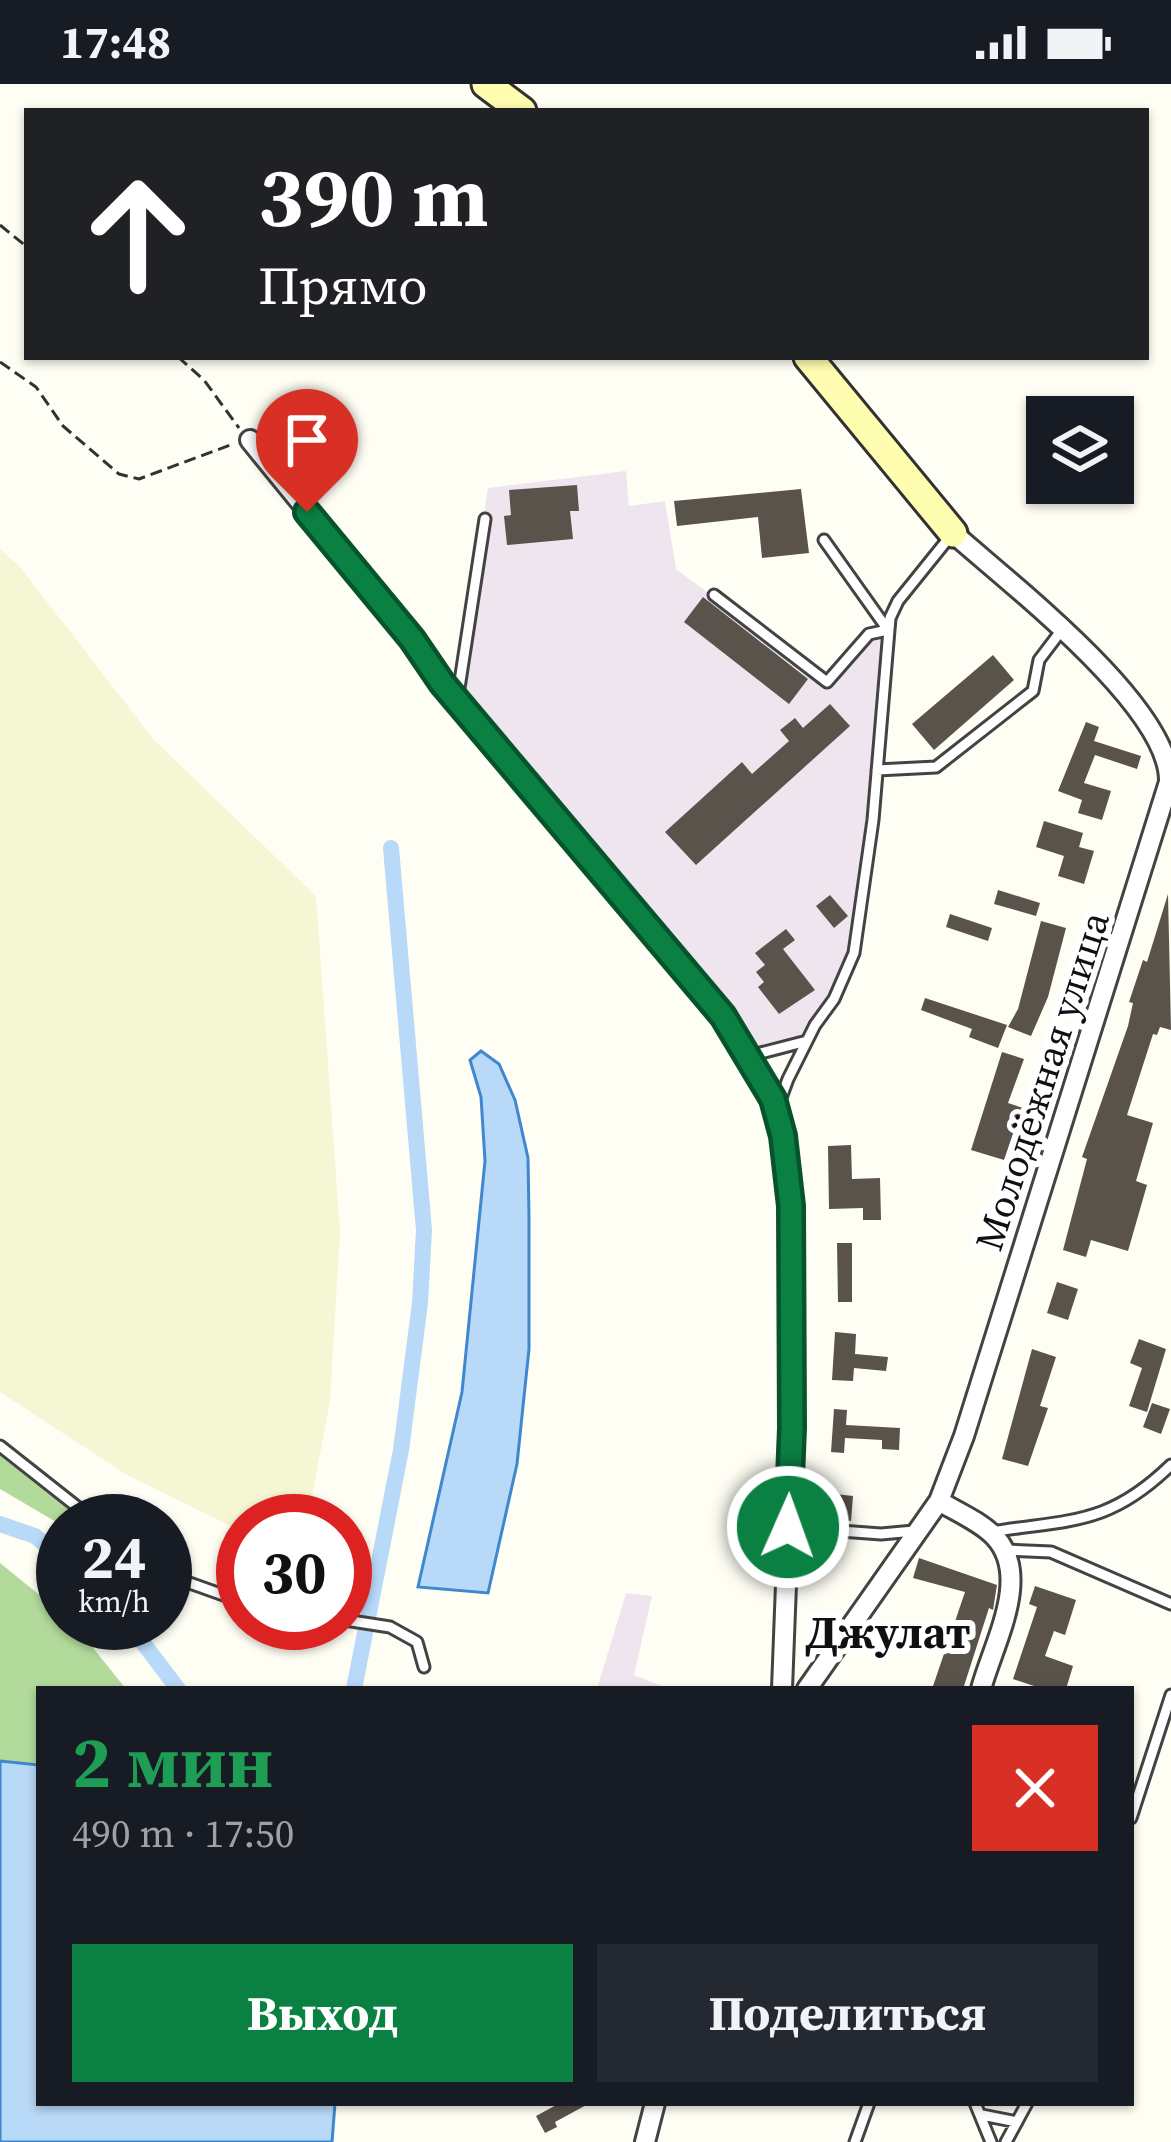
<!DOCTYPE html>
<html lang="ru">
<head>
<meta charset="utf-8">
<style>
	body { margin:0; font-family:"Source Serif 4",serif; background:#242831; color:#f1f3f6; height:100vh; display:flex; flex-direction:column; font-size:45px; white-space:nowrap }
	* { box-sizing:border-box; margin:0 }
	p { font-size:39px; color:#9ea1a6 }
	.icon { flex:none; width:66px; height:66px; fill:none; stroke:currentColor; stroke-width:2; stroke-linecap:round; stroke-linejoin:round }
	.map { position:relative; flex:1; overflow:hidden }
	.drawer { position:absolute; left:36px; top:1602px; width:1098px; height:420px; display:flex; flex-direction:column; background:#171b24; border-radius:0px; box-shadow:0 3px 9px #0004 }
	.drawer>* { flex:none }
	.hud { position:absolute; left:24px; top:24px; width:1125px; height:252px; border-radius:0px; box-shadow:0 3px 9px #0004; background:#202124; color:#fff; overflow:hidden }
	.fabs { position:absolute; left:1026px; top:312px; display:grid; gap:24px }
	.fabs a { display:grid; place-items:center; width:108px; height:108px; border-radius:0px; background:#171b24; box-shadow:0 3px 9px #0004; font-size:60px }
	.speed { position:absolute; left:36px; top:1410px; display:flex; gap:24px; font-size:60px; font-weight:700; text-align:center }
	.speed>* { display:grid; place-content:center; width:156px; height:156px; border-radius:50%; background:#171b24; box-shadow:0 3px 9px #0004; line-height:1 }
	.speed small { font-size:30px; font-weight:400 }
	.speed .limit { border:18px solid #d22; background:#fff; color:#111 }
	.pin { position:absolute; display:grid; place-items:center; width:102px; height:102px; color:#fff; margin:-123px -51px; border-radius:50% 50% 50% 0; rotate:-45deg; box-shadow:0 0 12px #0007 }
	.pin .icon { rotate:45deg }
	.me { position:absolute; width:132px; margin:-66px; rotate:2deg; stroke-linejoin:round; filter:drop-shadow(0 0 9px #0008) }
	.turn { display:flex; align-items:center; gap:42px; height:252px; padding:0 36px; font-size:54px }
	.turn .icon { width:156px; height:156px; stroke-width:2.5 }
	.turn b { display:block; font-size:84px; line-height:102px }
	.round { display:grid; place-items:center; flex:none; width:126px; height:126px; border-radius:0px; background:#242831 }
	.headline { display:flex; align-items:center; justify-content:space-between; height:204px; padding:0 36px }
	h1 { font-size:72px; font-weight:700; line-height:90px; color:#1e9e55 }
	.cta { display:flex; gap:24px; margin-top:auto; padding:24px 36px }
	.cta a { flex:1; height:138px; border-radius:0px; background:#0b8043; color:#fff; font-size:48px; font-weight:700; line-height:138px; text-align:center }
	.cta a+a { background:#242831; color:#f1f3f6 }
	.status { display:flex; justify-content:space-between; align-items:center; height:84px; padding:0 60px; background:#171b24; direction:ltr }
	.status svg { height:33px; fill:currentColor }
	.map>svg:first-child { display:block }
	.industrial { fill:#eee5ee }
	.farmland { fill:#f5f6d3 }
	.forest { fill:#b2db9b }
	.water { fill:#b8d9f7; stroke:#3f87ce; stroke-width:3 }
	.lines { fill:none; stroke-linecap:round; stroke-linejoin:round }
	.canal { stroke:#b8d9f7; stroke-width:16 }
	.building { fill:#59534c }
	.lane-casing { stroke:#434343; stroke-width:15 }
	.street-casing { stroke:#434343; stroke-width:24 }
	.secondary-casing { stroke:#323232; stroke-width:33 }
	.path { stroke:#323232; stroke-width:3; stroke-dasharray:12 6; stroke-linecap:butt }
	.lane { stroke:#fff; stroke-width:9 }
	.street { stroke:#fff; stroke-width:18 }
	.secondary { stroke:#fffdaf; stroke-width:27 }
	.route-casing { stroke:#07532c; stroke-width:30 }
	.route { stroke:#0b8043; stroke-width:21 }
	.labels { text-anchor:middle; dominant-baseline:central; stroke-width:12; stroke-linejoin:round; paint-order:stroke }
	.street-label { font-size:39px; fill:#101010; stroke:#fff }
	.quarter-label { font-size:45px; font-weight:bold; fill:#101010; stroke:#fff }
</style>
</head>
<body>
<div class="status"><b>17:48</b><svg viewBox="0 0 49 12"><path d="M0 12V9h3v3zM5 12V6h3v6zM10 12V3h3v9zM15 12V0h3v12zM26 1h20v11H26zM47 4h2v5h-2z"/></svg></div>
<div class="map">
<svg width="1171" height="2058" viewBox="0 0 1171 2058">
	<rect width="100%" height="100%" fill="#fffef4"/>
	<path class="industrial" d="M626 387 629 422 665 417 676 485 827 598 869 550 888 546 873 736 854 869 807 957 749 972 457 617 488 404Z
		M626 1509 652 1512 634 1591 669 1605H597Z"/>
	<path class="farmland" d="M0 465 20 483 154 656 316 812 340 1148 330 1317 309 1428 300 1437H243V1448L127 1391 0 1308Z"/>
	<path class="forest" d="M0 1370 87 1437H63V1442L0 1405Z
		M0 1479 63 1530V1539H73L126 1605H39V1681L0 1677Z"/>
	<path class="water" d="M481 967 499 980 515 1016 528 1074 529 1133V1265L517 1380 488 1509 418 1503 462 1308 485 1077 481 1013 470 976Z
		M0 1677 39 1681V2019H335L332 2058H0Z"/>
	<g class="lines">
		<path class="canal" d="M0 1440 35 1452 63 1475
			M128 1539 178 1605
			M354 1605 401 1366 420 1219 424 1146 391 764"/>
	</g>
	<path class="building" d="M577 401 579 427H570L573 455 507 461 504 432 511 431 509 406Z
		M801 405 809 469 762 474 758 433 677 442 674 417Z
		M703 513 808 595 789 620 684 538Z
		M993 571 1014 596 934 666 912 640Z
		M830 620 850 642 696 781 665 748 742 678 752 690 789 657 780 646 795 634 803 644Z
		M1086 638 1099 643 1094 657 1141 672 1137 685 1095 671 1084 699 1111 707 1102 736 1078 729 1082 716 1058 707Z
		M1044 737 1083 749 1079 763 1094 767 1084 800 1058 792 1064 772 1036 763Z
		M998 806 1040 819 1036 832 994 820Z
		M1168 810 1171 946 1160 943 1157 951 1153 950 1127 1031 1153 1039 1136 1097 1147 1101 1128 1167 1091 1156 1086 1173 1063 1166 1087 1075 1082 1073 1128 942 1133 919 1129 918 1143 876 1147 878Z
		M830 811 848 832 834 844 816 822Z
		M950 830 992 844 988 857 946 843Z
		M1041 837 1066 844 1048 913 1031 952 1008 943 1018 925Z
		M786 845 795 856 783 865 815 906 779 930 758 903 764 898 756 888 765 881 755 869Z
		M925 914 1007 941 998 964 969 953 972 945 921 926Z
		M1002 968 1024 975 1008 1019 1038 1029 1034 1043 1017 1038 1004 1076 971 1066Z
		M851 1061 852 1095 880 1094 881 1136H863V1124L829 1125 828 1062Z
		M837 1159H852V1218H838Z
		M1057 1198 1078 1205 1068 1236 1047 1229Z
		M835 1248 856 1250 855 1270 888 1273 886 1287 854 1284 853 1297 832 1296Z
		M1139 1255 1166 1265 1147 1328 1129 1322 1142 1284 1130 1279Z
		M1032 1265 1056 1273 1040 1322 1048 1324 1028 1382 1002 1375Z
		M1152 1319 1170 1325 1161 1350 1143 1343Z
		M834 1325 847 1326 846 1341 900 1344 899 1366 882 1365V1356L845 1354 844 1369 831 1368Z
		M818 1408 853 1412 851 1437 815 1433Z
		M919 1474 997 1501 993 1526 989 1524 963 1605H932L965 1508 913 1494Z
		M1035 1502 1076 1516 1065 1551 1054 1547 1045 1572 1073 1582 1066 1605H1043L1013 1595 1037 1523 1029 1520Z
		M560 2019H590L555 2038 557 2043 545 2049 536 2032Z"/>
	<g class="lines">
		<defs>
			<path id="lane" d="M824 456 888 546
				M714 511 827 598 869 550 888 546
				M457 617 485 435
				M877 686 936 683 1033 607 1039 576 1061 547
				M749 972 807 957
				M778 1022 788 995 815 941 834 915 854 869 873 736 890 534 898 517 952 450
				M0 1362 95 1437
				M787 1443 881 1450 914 1447
				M991 1448C1071 1435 1108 1442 1171 1381
				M1005 1466 1051 1468 1171 1520
				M165 1484 184 1497 243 1518
				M345 1536 390 1543 417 1558 424 1583
				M1131 1734 1171 1611
				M975 2019 991 2058
				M982 2031 1017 2038
				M855 2058 869 2019
				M1006 2058 1027 2019"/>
			<path id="street" d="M250 356 412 555 442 599 723 932 773 1015 783 1052 791 1122 792 1344 782 1605
				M939 1417C957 1428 981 1438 995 1453 1032 1493 993 1560 981 1605
				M807 1605 939 1417 964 1352 1169 698C1171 623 1009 499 953 449
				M645 2058 655 2019"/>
			<path id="secondary" d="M486 0 522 27
				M808 273 953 449"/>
		</defs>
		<use href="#lane" class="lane-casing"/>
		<use href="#street" class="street-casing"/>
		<use href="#secondary" class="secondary-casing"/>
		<path class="path" d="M0 141 27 163
			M178 273 204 296 239 344
			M0 278 36 303 63 342 119 390 139 395 233 360"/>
		<use href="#lane" class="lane"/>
		<use href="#street" class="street"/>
		<use href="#secondary" class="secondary"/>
	</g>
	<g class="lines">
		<defs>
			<path id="route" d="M307 428 412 555 442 599 723 932 773 1015 783 1052 791 1122 792 1344 788 1443"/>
		</defs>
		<use href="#route" class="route-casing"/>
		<use href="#route" class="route"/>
	</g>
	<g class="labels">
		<g class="street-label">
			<text transform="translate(1042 997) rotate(-72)">Молодёжная улица</text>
		</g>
		<g class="quarter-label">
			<text x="888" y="1548">Джулат</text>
		</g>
	</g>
</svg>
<div class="fabs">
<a><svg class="icon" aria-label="layers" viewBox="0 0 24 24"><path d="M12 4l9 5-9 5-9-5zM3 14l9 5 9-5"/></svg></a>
</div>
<div class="speed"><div>24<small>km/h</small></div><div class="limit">30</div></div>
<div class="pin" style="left:307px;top:428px;background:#d93025"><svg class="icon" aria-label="arrive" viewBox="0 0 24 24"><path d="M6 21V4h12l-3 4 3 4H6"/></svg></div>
<svg class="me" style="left:788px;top:1443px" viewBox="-20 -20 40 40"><circle r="17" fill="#0b8043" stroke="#fff" stroke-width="3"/><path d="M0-11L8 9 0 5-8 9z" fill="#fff"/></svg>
<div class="hud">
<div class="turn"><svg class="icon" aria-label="ahead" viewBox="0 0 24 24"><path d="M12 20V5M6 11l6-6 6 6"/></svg><div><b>390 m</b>Прямо</div></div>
</div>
<section class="drawer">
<div class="headline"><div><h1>2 мин</h1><p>490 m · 17:50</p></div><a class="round" style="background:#d93025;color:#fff"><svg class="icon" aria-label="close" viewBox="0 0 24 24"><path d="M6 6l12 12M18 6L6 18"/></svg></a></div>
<div class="cta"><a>Выход</a><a>Поделиться</a></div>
</section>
</div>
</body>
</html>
